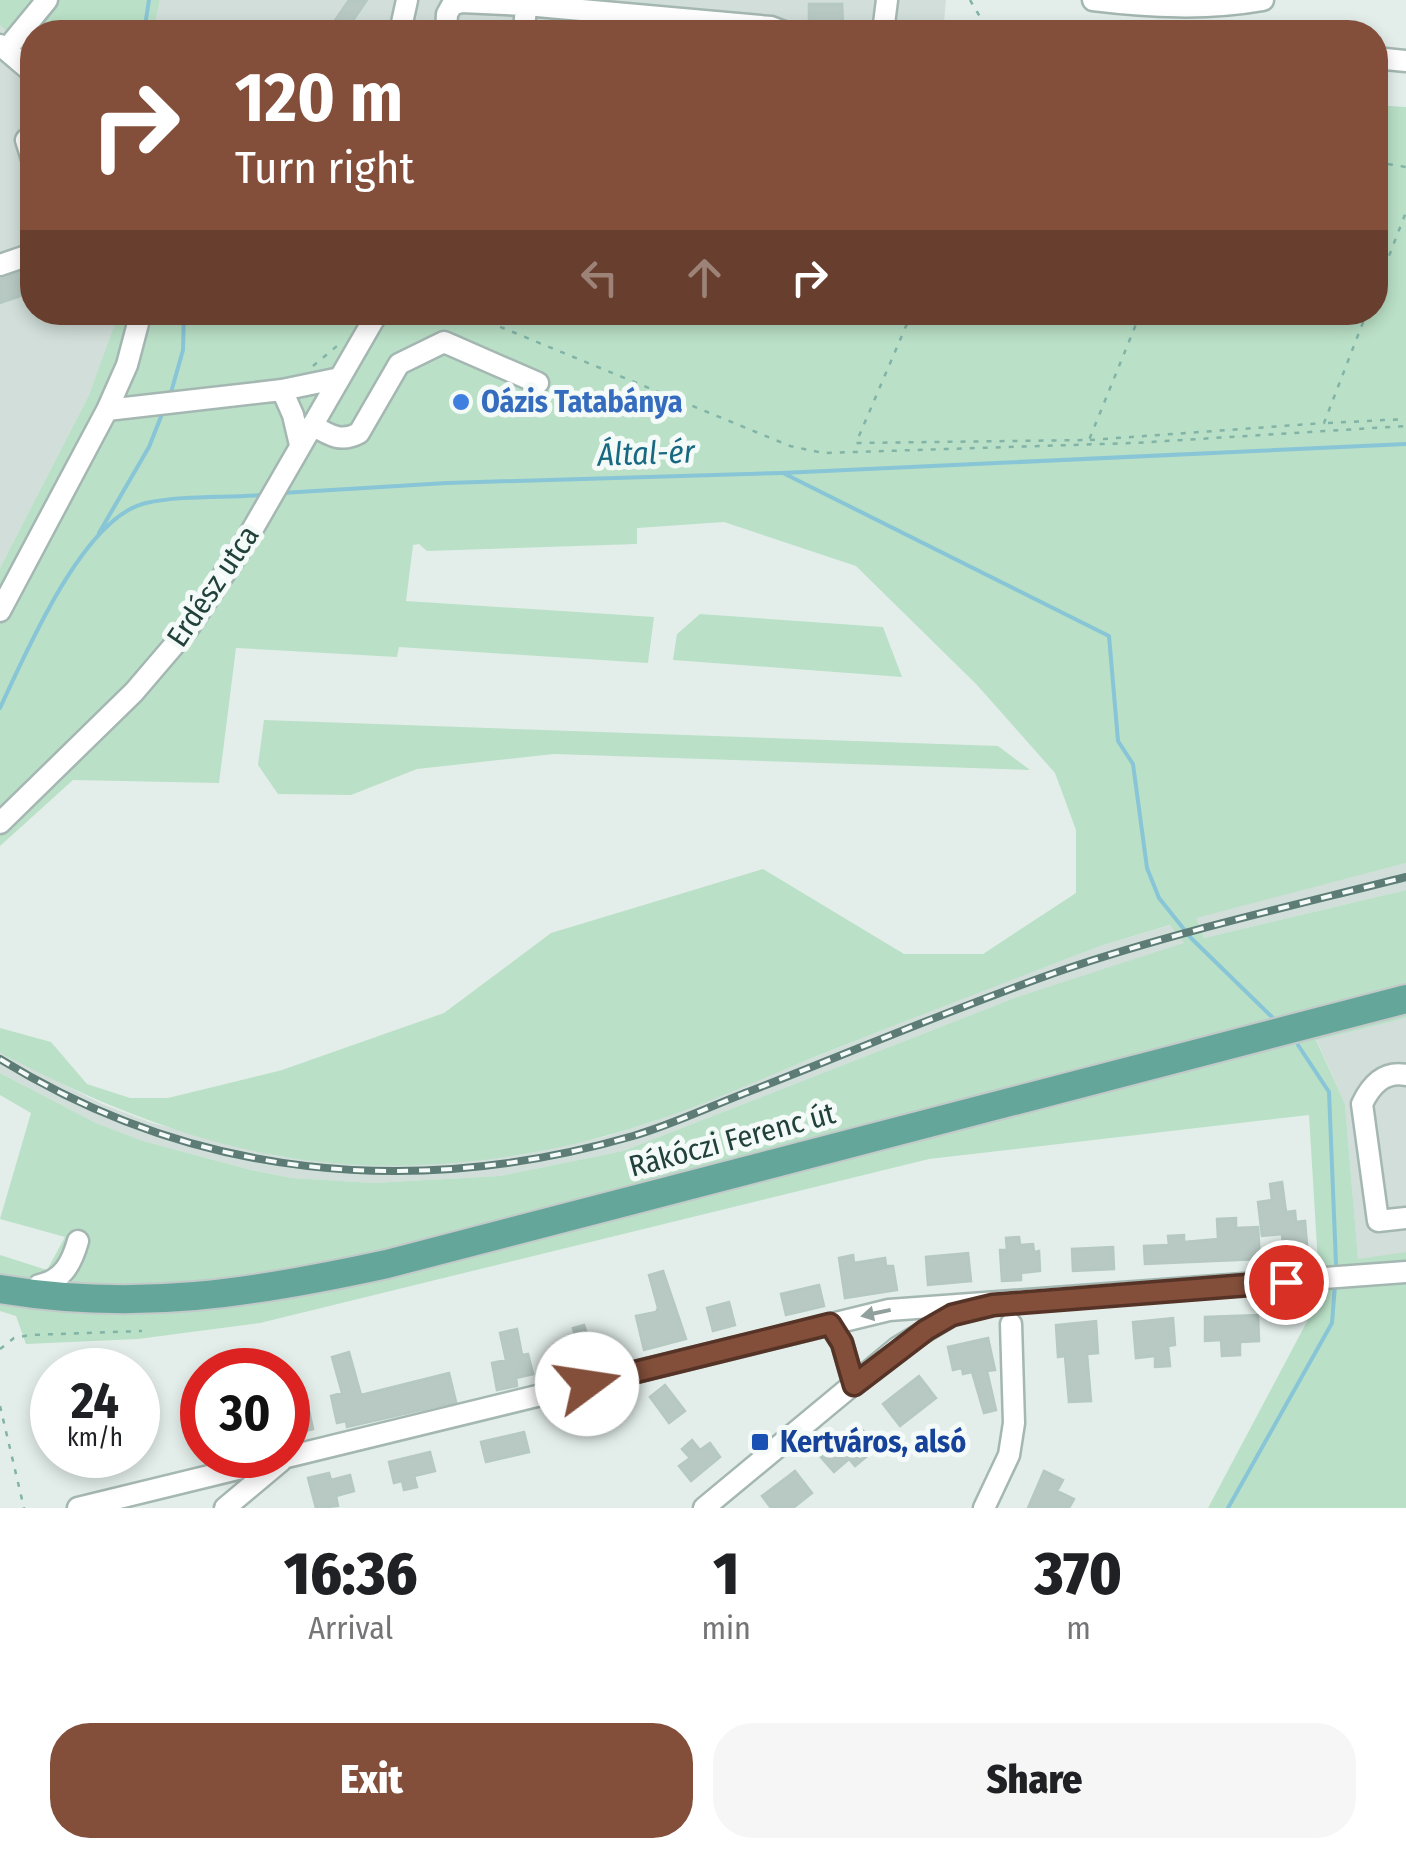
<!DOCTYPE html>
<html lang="en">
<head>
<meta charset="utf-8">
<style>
	body { margin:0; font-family:"Fira Sans Condensed",sans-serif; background:#f6f6f6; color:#202124; height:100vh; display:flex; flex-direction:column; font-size:38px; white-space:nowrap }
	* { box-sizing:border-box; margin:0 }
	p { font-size:32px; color:#757577 }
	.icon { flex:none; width:55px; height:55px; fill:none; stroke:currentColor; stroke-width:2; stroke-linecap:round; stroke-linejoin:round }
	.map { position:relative; height:1508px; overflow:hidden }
	.drawer { display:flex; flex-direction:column; background:#fff; flex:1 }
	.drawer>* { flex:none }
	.hud { position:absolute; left:20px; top:20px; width:1368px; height:305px; border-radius:40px; box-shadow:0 5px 15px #0003; background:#834f3a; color:#fff; overflow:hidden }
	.speed { position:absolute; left:30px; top:1348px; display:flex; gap:20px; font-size:50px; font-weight:700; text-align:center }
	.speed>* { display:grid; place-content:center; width:130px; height:130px; border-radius:50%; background:#fff; box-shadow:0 5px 15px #0003; line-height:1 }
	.speed small { font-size:25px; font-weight:400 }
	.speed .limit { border:15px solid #d22; background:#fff; color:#111 }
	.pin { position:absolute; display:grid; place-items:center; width:85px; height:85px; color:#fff; margin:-42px; border:5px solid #fff; border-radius:50%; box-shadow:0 2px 10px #0007 }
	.me { position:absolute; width:110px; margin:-55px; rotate:76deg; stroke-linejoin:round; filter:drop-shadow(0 0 8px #0008) }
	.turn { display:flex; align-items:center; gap:35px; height:210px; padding:0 50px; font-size:45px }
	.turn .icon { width:130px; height:130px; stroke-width:2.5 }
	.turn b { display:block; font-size:70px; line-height:85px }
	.lanes { display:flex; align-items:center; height:95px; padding:0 50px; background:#0003; justify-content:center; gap:50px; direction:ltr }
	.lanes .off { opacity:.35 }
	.eta { display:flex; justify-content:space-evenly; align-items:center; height:170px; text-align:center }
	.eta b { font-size:60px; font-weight:800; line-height:70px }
	.primary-button { display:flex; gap:20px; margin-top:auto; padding:20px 50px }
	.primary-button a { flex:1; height:115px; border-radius:40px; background:#834f3a; color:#fff; font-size:40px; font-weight:800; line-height:115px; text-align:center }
	.primary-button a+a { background:#f6f6f6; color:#202124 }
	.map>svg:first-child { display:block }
	.built { fill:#d1ded9 }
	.green { fill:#bae0c7 }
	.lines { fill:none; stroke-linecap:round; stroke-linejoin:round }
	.stream { stroke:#88c5d6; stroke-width:4 }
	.building { fill:#b8c9c3; stroke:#b5c8c1; stroke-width:2.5 }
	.minor-casing { stroke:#a5b7b2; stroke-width:25 }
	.major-casing { stroke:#c1cac8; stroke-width:32 }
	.path { stroke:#81b3a7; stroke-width:2.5; stroke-dasharray:5 8; stroke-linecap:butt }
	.minor { stroke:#fff; stroke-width:20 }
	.major { stroke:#65a69a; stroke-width:28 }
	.rail-casing { stroke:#5c7c75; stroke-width:8 }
	.rail { stroke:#f4faf7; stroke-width:4; stroke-dasharray:11; stroke-linecap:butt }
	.oneway { fill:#90a09c }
	.route-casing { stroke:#553326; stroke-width:25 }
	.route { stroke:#834f3a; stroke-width:18 }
	.shop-dot { fill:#3f7fe0; stroke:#f4faf7; stroke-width:4 }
	.transit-dot { fill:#1a4fb4; stroke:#f4faf7; stroke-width:4 }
	.labels { text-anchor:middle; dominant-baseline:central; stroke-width:10; stroke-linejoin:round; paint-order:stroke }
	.shop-label { font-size:30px; font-weight:bold; fill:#366cbe; stroke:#f4faf7; text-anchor:start }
	.street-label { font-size:30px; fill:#21413a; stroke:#f4faf7 }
	.transit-label { font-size:30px; font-weight:bold; fill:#164399; stroke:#f4faf7; text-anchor:start }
	.water-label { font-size:32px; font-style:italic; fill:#176881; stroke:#f4faf7 }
</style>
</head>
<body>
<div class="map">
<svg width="1406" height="1508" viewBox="0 0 1406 1508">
	<rect width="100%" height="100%" fill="#e3eeea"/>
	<path class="built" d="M160 0H946L943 32H153Z
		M0 25 32 57V312H119V315L89 395 0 568Z
		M1406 863V890L1204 938 1195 917Z
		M1171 925 1185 944 1017 997 623 1151 500 1176 373 1183 292 1178 251 1170 143 1141 96 1123 0 1073V1052L102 1104 152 1123 276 1156 319 1161 421 1165 519 1155 604 1137 652 1122 1014 978 1100 946Z
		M1406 1018V1252L1358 1260 1345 1104 1316 1039Z"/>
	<path class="green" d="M0 0H160L153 32H32V57L0 25Z
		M1375 105 1406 107V863L1196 918 1204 938 1406 890V1018L1316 1040 1345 1104 1358 1259 1406 1252V1508H1208L1320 1297 1309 1115 929 1159 260 1323 138 1339 26 1344 16 1316 0 1311V1255L47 1270 65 1237 0 1219 31 1113 0 1095V1073L96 1123 143 1141 251 1170 292 1178 373 1183 500 1176 623 1151 1017 997 1184 943 1170 925 1100 946C1005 982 911 1019 817 1056 761 1079 705 1105 648 1123 530 1162 396 1178 273 1155 177 1137 91 1100 4 1055L0 1052V1028L51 1042 87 1084 130 1098H168L282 1070 444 1013 551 933 763 869 904 954H983L1076 893V830L1055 773 977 685 856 566 724 522 637 528V544L427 551 419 544 413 545 406 601 654 617 648 663 399 647 397 657 236 648 219 783 73 780 0 846V568L89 395 119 313 1375 312Z
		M700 614 883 627 902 677 673 660 677 634Z
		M264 720 998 746 1030 770 554 754 417 769 351 795 278 794 258 765Z"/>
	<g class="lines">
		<path class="stream" d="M144 32 149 0
			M170 396 183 350 184 312
			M783 473 1109 636 1118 741 1133 764 1147 868 1159 898 1191 938 1273 1018
			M282 493 447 483 782 473 1406 444
			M99 533 149 447 164 409
			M0 708C26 653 83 517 146 503 182 495 225 498 262 495
			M1298 1045 1329 1092 1336 1264
			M1228 1508 1332 1323 1335 1285"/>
	</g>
	<path class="building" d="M349 0H367L345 32H327Z
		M809 4H842L843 24H836L835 32H823L824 24H809Z
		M32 268V292L0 303V279Z
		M1282 1182 1286 1212 1295 1211 1296 1222 1305 1221 1307 1245 1283 1248 1282 1234 1262 1236 1258 1202 1272 1200 1270 1184Z
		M1236 1218V1228L1258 1227 1260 1259 1145 1264 1144 1246 1169 1245 1168 1236 1184 1235V1242L1218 1239 1217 1219Z
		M1019 1237 1020 1245 1033 1244 1034 1252 1039 1251 1040 1271 1021 1273V1280L1002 1281 1000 1250H1007L1006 1238Z
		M1113 1247 1114 1269 1073 1271 1072 1249Z
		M968 1253 971 1281 928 1285 926 1257Z
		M853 1255 854 1263 885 1258 886 1266H893L897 1290 845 1298 839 1258Z
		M663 1271 686 1339 644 1350 636 1316 656 1312 658 1308 649 1275Z
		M819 1285 824 1306 786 1315 781 1294Z
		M729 1302 735 1325 713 1331 707 1308Z
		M1258 1315 1259 1341 1240 1342V1355L1222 1356 1221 1340 1205 1341V1317Z
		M1173 1318 1175 1345 1168 1346 1170 1366 1155 1367V1356L1136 1358 1133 1322Z
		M1096 1321 1098 1353 1087 1354 1091 1401 1069 1402 1065 1356 1058 1357 1056 1325Z
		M584 1325 589 1340 600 1337 605 1356 566 1367 560 1346 577 1342 573 1328Z
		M517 1329 522 1355 528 1354 533 1374 516 1378 517 1386 497 1390 492 1363 506 1360 500 1333Z
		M988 1338 995 1370 987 1371 996 1410 984 1413 972 1372 963 1374 962 1368 953 1370 948 1347Z
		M349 1352 361 1395 449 1373 456 1402 347 1427 346 1421 337 1423 331 1396 342 1393 332 1357Z
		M919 1376 936 1398 900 1426 883 1404Z
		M665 1385 685 1411 669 1423 650 1397Z
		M297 1396 300 1407 308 1406 313 1429 288 1435V1398Z
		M857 1424 878 1447 855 1466 849 1459 834 1472 820 1456Z
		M524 1432 529 1452 486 1462 481 1442Z
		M692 1440 700 1450 710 1443 720 1457 691 1481 679 1466 690 1458 682 1449Z
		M430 1452 435 1471 414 1476 417 1487 404 1490 402 1481 394 1483 389 1462Z
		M795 1471 812 1493 793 1508H771L762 1496Z
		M1044 1471 1063 1480 1057 1491 1074 1499 1069 1508H1028Z
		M329 1473 331 1480 350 1475 354 1491 336 1496 338 1506 316 1508 308 1478Z"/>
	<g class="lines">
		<defs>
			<path id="minor" d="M1093 0C1150 7 1207 10 1263 0
				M400 32 407 0
				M446 32 447 14 452 5 461 2 526 5 771 27 784 32
				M524 32 526 5
				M883 32 887 0
				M0 45 32 72
				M6 50 47 0
				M1375 58 1406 61
				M26 140 32 159
				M0 265 32 254
				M282 390 293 415 300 445
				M107 410 282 390 340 378
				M312 425C329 435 341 443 359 433L399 364 444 342 538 383
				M0 611 107 410 127 365 141 312
				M0 823 134 692 187 630 244 544 378 312
				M1406 1075C1384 1071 1371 1085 1362 1104L1378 1221 1406 1218
				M39 1285C63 1281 72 1262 78 1241
				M830 1324 842 1343 854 1385
				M78 1508 889 1310 1406 1272
				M225 1508 281 1461
				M704 1508 897 1348 952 1315 967 1311
				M984 1508 1009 1455 1014 1423 1011 1324"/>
			<path id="major" d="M0 1289C137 1312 254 1293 387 1264L1406 999"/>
		</defs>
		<use href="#minor" class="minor-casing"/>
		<use href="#major" class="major-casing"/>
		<path class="path" d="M970 0 989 32
			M1375 162 1406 167
			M1375 292 1406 212
			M464 312 790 446 823 453 1134 443 1406 426
			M912 312 856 443 1089 440 1141 312
			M313 366 337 346
			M1328 423 1406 419
			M1090 440 1324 423 1367 312
			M0 1349 14 1338 30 1335 142 1331
			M0 1406 24 1508"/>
		<use href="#minor" class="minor"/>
		<use href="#major" class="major"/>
		<defs>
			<path id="rail" d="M0 1059C195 1179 415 1199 633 1136 674 1124 713 1105 753 1090 856 1050 959 1006 1063 970 1175 932 1292 906 1406 877"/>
		</defs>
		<use href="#rail" class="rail-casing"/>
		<use href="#rail" class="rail"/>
	</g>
	<defs><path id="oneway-solid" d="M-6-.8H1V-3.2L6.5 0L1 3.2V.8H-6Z" transform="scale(2.5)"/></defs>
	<use class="oneway" href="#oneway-solid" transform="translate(876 1313) rotate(168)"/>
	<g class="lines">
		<defs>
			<path id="route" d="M587 1384 830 1324 842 1343 854 1385 926 1330 952 1315 993 1305 1286 1282"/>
		</defs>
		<use href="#route" class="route-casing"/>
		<use href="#route" class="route"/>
	</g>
	<circle class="shop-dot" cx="461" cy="402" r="10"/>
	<rect class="transit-dot" x="750" y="1432" width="20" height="20" rx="5"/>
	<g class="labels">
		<g class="shop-label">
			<text x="481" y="402">Oázis Tatabánya</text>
		</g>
		<g class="street-label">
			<text transform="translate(213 586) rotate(-56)">Erdész utca</text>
			<text transform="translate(732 1140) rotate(-15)">Rákóczi Ferenc út</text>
		</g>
		<g class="transit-label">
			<text x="780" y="1442">Kertváros, alsó</text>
		</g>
		<g class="water-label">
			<text transform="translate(646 453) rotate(-2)">Által-ér</text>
		</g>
	</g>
</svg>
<div class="speed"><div>24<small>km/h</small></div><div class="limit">30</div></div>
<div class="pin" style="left:1286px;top:1282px;background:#d93025"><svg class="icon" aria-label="arrive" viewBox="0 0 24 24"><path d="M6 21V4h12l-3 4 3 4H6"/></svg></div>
<svg class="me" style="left:587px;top:1384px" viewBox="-20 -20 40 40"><circle r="19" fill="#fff"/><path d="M0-13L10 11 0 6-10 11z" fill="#834f3a"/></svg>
<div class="hud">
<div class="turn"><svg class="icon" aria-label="right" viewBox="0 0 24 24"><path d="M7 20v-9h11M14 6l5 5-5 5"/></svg><div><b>120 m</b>Turn right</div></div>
<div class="lanes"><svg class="icon off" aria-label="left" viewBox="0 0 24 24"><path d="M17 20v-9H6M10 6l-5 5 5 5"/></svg><svg class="icon off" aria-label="ahead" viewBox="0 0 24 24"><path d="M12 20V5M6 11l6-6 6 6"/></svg><svg class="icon" aria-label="right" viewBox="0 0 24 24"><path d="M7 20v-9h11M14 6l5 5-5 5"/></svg></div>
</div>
</div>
<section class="drawer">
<div class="eta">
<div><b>16:36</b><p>Arrival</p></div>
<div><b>1</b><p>min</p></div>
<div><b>370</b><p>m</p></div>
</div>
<div class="primary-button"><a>Exit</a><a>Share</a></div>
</section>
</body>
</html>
